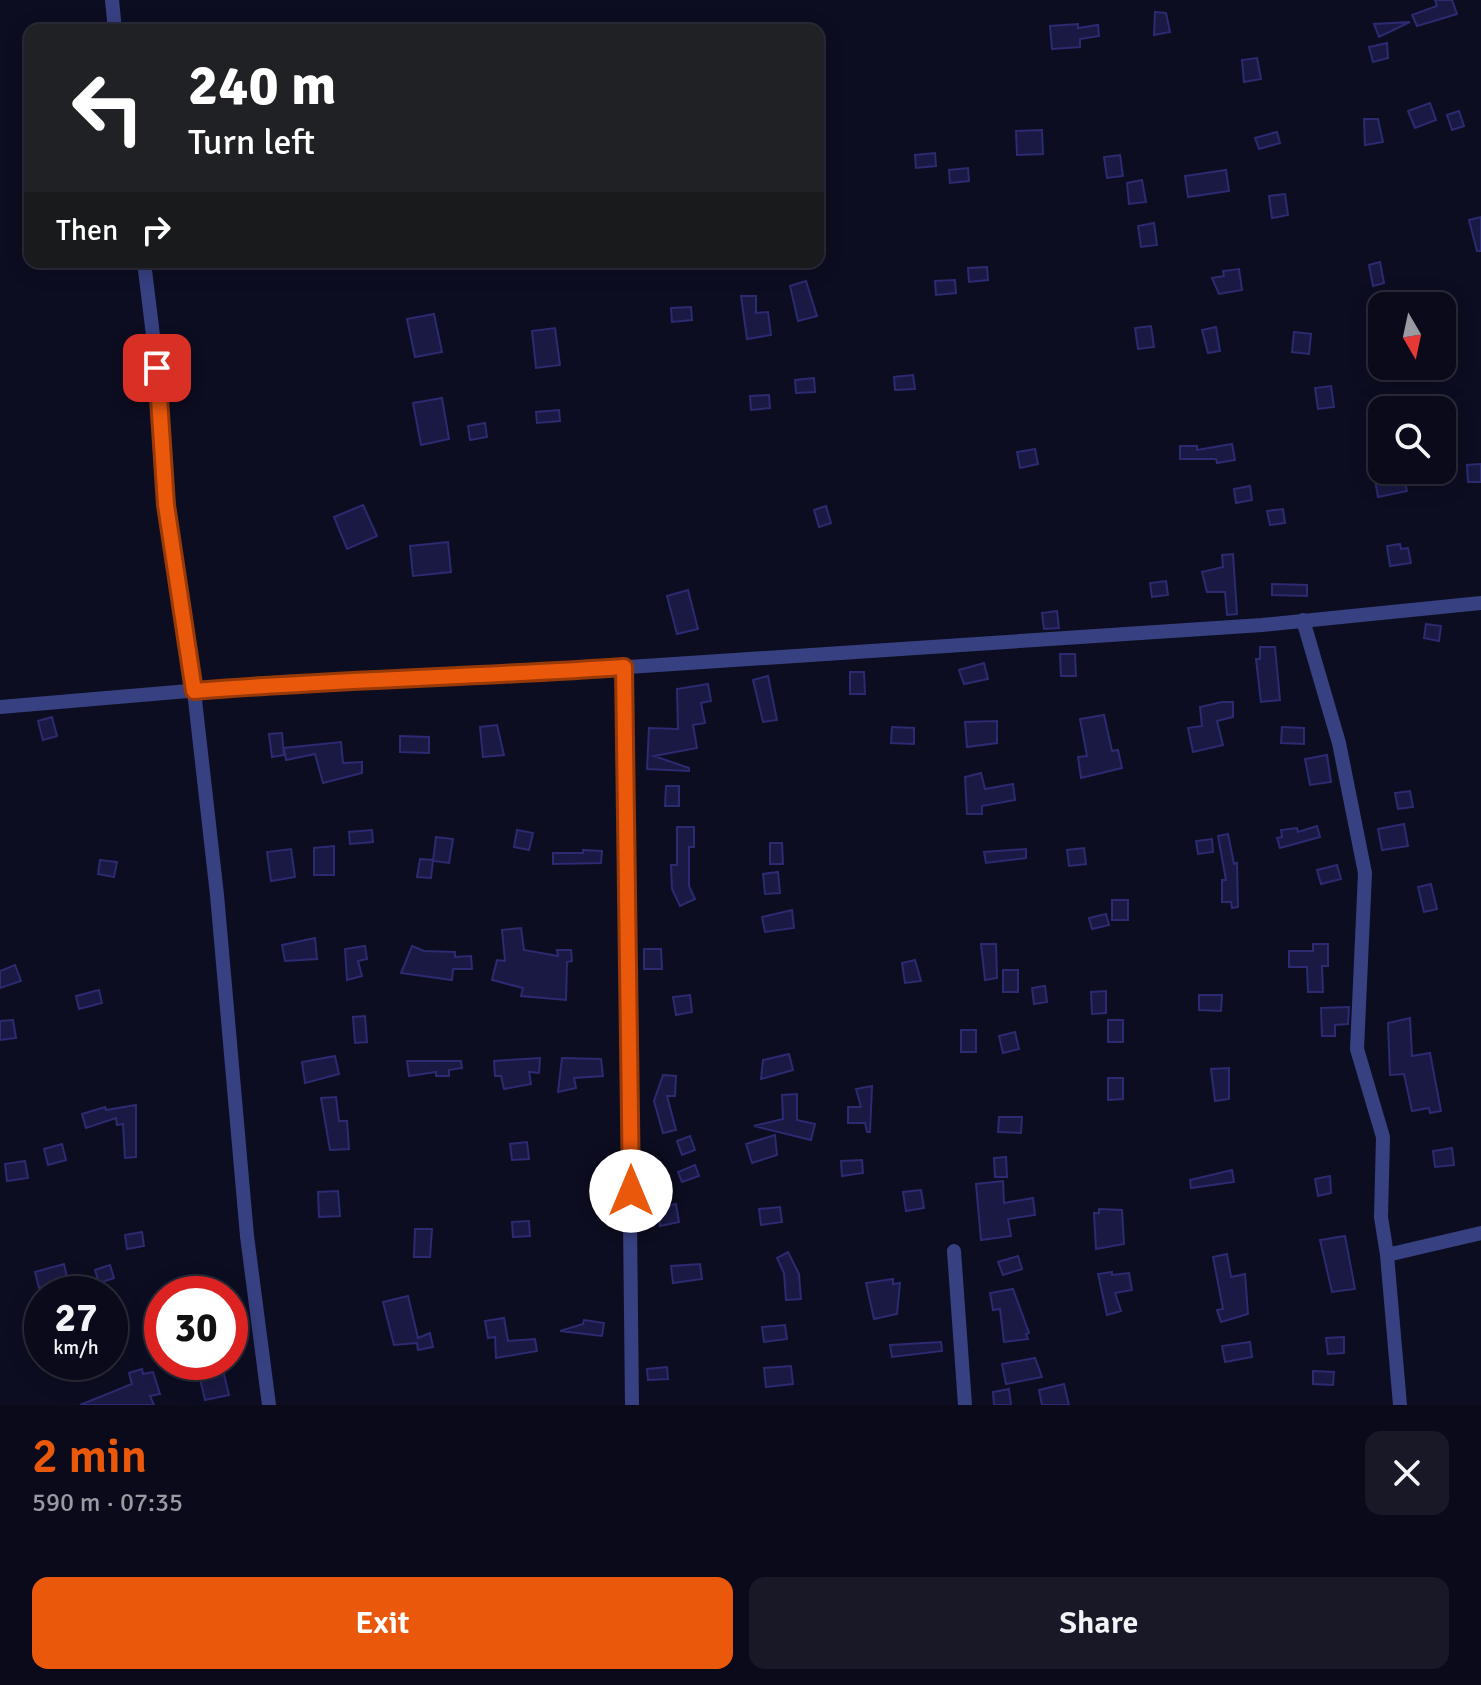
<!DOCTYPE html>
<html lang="en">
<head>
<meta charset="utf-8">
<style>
	body { margin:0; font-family:Signika,sans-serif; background:#181827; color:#f1f3f6; height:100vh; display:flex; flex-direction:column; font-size:30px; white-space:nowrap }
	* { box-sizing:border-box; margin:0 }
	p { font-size:26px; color:#999aa2 }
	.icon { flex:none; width:44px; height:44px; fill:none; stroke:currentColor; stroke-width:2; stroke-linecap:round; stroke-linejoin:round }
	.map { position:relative; height:1405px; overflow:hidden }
	.details { display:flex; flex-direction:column; background:#0a0a1a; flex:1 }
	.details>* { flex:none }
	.banner { position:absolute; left:24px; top:24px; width:800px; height:244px; border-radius:16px; box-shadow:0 4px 20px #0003,0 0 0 2px #2a2b39; background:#202124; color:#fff; overflow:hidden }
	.needle { width:52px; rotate:171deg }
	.tools { position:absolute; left:1368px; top:292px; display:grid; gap:16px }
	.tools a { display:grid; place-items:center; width:88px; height:88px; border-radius:16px; background:#0a0a1a; box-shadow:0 4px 20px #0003,0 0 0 2px #2a2b39; font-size:40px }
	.speed { position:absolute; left:24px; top:1276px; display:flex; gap:16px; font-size:40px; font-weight:700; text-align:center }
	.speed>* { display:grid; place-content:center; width:104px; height:104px; border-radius:50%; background:#0a0a1a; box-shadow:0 4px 20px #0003,0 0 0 2px #2a2b39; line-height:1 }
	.speed small { font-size:20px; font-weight:400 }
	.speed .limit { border:12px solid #d22; background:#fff; color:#111 }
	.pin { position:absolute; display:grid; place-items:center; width:68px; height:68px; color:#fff; margin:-34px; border-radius:16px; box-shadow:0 4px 12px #0006 }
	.me { position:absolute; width:88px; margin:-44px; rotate:0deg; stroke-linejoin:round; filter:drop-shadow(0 0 6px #0008) }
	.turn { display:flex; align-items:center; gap:28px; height:168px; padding:0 32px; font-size:36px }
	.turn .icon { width:104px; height:104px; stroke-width:2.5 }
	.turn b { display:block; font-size:56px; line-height:68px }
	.then { display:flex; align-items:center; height:76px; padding:0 32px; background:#0003; gap:16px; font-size:30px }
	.round { display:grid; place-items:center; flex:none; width:84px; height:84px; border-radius:16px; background:#181827 }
	.overview { display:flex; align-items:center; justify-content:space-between; height:136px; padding:0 32px }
	h1 { font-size:48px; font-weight:600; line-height:60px; color:#ea580c }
	.primary-button { display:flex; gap:16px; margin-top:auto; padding:16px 32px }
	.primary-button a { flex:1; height:92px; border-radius:16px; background:#ea580c; color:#fff; font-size:32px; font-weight:600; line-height:92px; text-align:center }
	.primary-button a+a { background:#181827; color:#f1f3f6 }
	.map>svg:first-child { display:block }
	.building { fill:#1a1943; stroke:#2c2a70; stroke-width:2 }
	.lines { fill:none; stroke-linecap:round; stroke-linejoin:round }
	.minor { stroke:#374182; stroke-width:14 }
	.route-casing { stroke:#983908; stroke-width:20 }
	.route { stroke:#ea580c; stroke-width:14 }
</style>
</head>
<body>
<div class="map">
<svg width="1481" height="1405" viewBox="0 0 1481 1405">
	<rect width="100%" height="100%" fill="#0d0d22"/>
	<path class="building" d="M1435 0H1452L1457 14 1417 26 1412 15 1437 6Z
		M1155 12 1166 13 1170 32 1154 35Z
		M1410 22 1379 37 1374 24Z
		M1078 24V28L1098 25 1099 36 1080 39V47L1052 49 1050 26Z
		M1387 43 1388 58 1373 62 1369 47Z
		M1257 58 1261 79 1244 82 1242 60Z
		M1430 103 1436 120 1415 128 1408 111Z
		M1459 111 1464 126 1452 130 1447 115Z
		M1364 119H1378L1383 142 1365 145Z
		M1042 130 1043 154 1017 155 1016 131Z
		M1277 132 1280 143 1259 149 1255 138Z
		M935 153 936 166 916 168 915 155Z
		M1120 155 1123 176 1107 178 1104 157Z
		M968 168 969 181 950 183 949 170Z
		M1226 170 1229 191 1188 197 1185 176Z
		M1142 180 1146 202 1129 204 1127 183Z
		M1285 194 1288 215 1272 218 1269 196Z
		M1481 217V251H1477L1469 220Z
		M1154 223 1157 245 1141 247 1138 226Z
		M1380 262 1384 283 1373 286 1369 265Z
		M987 267 988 280 969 282 968 268Z
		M1239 269 1242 290 1219 294 1212 278 1224 276 1223 271Z
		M955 280 956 293 936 295 935 281Z
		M806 281 817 316 798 321 790 286Z
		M741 296H756V313L768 312 771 335 747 339Z
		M691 307 692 320 672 322 671 308Z
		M434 314 442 352 415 357 407 319Z
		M1151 326 1154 347 1138 349 1135 328Z
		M1216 327 1220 351 1208 353 1202 330Z
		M555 328 560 365 536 368 532 331Z
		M1294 332 1311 334 1309 354 1292 352Z
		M913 375 915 389 895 390 894 377Z
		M814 378 815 392 796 393 795 380Z
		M1331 386 1334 407 1318 409 1315 388Z
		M769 395 770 408 751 410 750 396Z
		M442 398 449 439 421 445 413 403Z
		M559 410 560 421 537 423 536 412Z
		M485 423 487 437 470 440 468 426Z
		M1232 444 1235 460 1217 463 1216 459H1180V446H1197V450Z
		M1035 449 1038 464 1020 468 1017 452Z
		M1481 464V482H1468L1467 465Z
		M1395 470H1402L1407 491 1378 497 1374 474Z
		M1250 486 1252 500 1236 503 1234 489Z
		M363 505 377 536 347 549 334 517Z
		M826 506 831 523 819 527 814 510Z
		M1283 509 1285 523 1270 525 1267 511Z
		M448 542 451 572 413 576 410 546Z
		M1400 544 1401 549 1408 548 1411 563 1390 566 1387 546Z
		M1233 554 1237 614 1227 615 1225 592H1207L1202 572 1223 567 1222 555Z
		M1166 581 1168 595 1152 597 1150 583Z
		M1272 584 1307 585V596L1272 595Z
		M688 590 698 629 677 634 667 596Z
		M1057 611 1059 628 1044 629 1042 613Z
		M1426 624 1441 626 1439 641 1424 638Z
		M1260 647H1275L1280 700 1261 702 1256 659H1260Z
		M1060 654H1075L1076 676H1061Z
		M984 663 988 679 964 684 959 670Z
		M850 672H864L865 694H850Z
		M768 676 777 720 763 722 753 680Z
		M708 684 711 701 701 703 705 723 693 725 697 748 654 756 689 768V771L647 769 649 728 678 729 677 689Z
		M1222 702H1233V717L1217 721 1223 745 1193 752 1188 728 1202 726 1200 707Z
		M1104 715 1112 751 1118 750 1122 768 1081 778 1078 757 1087 756 1080 719Z
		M52 717 57 736 43 740 38 721Z
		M997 721V743L967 747 965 722Z
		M497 725 504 755 483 757 480 727Z
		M892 727 914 728V744L891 743Z
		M1282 727 1304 728V744L1281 743Z
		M282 733 284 755 272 757 269 734Z
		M400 736 429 737V753L400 752Z
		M341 742 343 763 362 762V773L323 783 315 754 286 760 284 748Z
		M1327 755 1331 782 1310 785 1305 759Z
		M981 773 985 789 1013 784 1015 800 982 806V814H967L965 777Z
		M666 786H679V806H665Z
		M1410 791 1413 807 1398 809 1395 793Z
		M1404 824 1408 846 1382 850 1378 829Z
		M1317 826 1320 837 1280 848 1277 838 1282 837 1281 830 1297 828 1298 832Z
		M677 827H694V847H689V886L695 899 680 906 672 889 671 865H677Z
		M372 830 373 842 350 844 349 832Z
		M517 830 533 833 529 850 514 847Z
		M1228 834 1234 864 1237 863 1238 907 1232 908 1231 902H1222V880H1226L1218 836Z
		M436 837 453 839 449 863 433 861Z
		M1212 839 1213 852 1198 854 1196 841Z
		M770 843H782L783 864H770Z
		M334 846V875H314V848Z
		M1084 848 1086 864 1069 866 1067 850Z
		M291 849 295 877 271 881 267 852Z
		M1026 849V858L986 863 984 852Z
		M583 850 602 851 601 863 553 864V853H583Z
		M420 859 433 860 431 878 417 877Z
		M100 860 117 862 114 877 98 874Z
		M1337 865 1341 879 1321 884 1317 870Z
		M778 872 780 893 765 894 763 874Z
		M1431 884 1437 909 1424 912 1418 887Z
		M1112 900H1128V920H1112Z
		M792 910 794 928 765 932 762 917Z
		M1106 914 1109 925 1092 929 1089 918Z
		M521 928 524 950 558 956 557 950H571L572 961 567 962 566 1000 521 996 523 988 492 980 497 960 505 961 502 930Z
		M315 938 317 959 285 961 282 945Z
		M981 944H996L997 978 985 980Z
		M1313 944H1328V966H1322L1323 992H1308L1307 967H1289V951H1313Z
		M365 946 367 959 358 961 362 976 347 980 345 949Z
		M412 946 424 951 455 952V957L471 956 472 969H453L452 980 401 973Z
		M644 949H661L662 969H644Z
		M915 960 921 981 905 983 902 963Z
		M15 965 21 981 0 988V971Z
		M1003 970H1018V992H1003Z
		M1045 986 1047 1002 1034 1004 1032 988Z
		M99 990 102 1003 79 1009 76 996Z
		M1106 991V1013L1092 1014 1091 992Z
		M690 995 692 1012 676 1015 673 997Z
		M1199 995H1222L1221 1011 1199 1010Z
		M1349 1007 1348 1024 1335 1025V1036H1322L1321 1008Z
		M365 1016 367 1042 355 1043 353 1017Z
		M1410 1018 1412 1056 1430 1053 1441 1111 1430 1113 1429 1108 1412 1111 1404 1074 1390 1075 1388 1023Z
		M13 1020 16 1038 0 1040V1021Z
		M1108 1020H1123V1042H1108Z
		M961 1030H976V1052H961Z
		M1015 1032 1019 1049 1003 1053 999 1036Z
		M789 1054 793 1070 761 1079 763 1060Z
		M335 1056 339 1074 305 1083 302 1062Z
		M540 1058 539 1073 529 1072 531 1084 504 1089 501 1076H495L494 1061Z
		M562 1058 601 1059 603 1076 574 1078 576 1088 558 1092Z
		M407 1061H461L462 1068 449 1070V1076H436V1072L409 1076Z
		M1229 1068V1099L1215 1101 1211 1069Z
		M663 1075 676 1076 675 1096H667L676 1130 663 1133 654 1101Z
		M1108 1078H1123V1099L1108 1100Z
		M872 1086 870 1132H867L865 1123H848V1107H861L856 1089Z
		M797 1094V1120L815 1124 811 1140 754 1126 783 1119 782 1095Z
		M336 1097 339 1121H347L349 1149 330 1150 321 1098Z
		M136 1105V1157L125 1158 123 1124 117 1125 116 1118 86 1128 82 1114 105 1107 106 1110Z
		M999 1117H1022L1021 1133 998 1132Z
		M775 1135 777 1155 752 1163 746 1144Z
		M690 1136 695 1150 682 1155 677 1141Z
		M527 1142 529 1159 512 1160 510 1144Z
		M62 1144 66 1160 48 1165 44 1149Z
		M1452 1148 1454 1165 1435 1167 1433 1151Z
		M1006 1157 1007 1177H995L994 1158Z
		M862 1160 863 1173 842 1176 841 1161Z
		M25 1161 28 1178 7 1181 5 1164Z
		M695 1165 699 1176 682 1182 678 1172Z
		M1232 1170 1234 1182 1191 1188 1190 1180Z
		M1330 1176 1331 1193 1318 1196 1315 1179Z
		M1003 1181 1004 1203 1033 1198 1035 1215 1008 1219 1011 1236 981 1240 976 1184Z
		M921 1190 924 1208 906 1211 903 1192Z
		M338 1191 340 1216 319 1217 318 1192Z
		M676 1204 679 1222 660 1226 657 1208Z
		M780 1207 782 1222 761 1225 759 1209Z
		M1099 1209 1122 1210 1124 1244 1096 1249 1094 1213H1099Z
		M529 1221 530 1236 513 1237 512 1222Z
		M415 1229H432L430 1257H414Z
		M142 1232 144 1246 127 1249 125 1235Z
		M1345 1236 1355 1289 1332 1292 1320 1240Z
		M788 1252 799 1274 801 1299 786 1300 784 1273 777 1258Z
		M1227 1254 1231 1277 1245 1274 1248 1314 1221 1322 1217 1310 1223 1309 1213 1257Z
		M1018 1256 1022 1269 1003 1275 998 1262Z
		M64 1264 67 1277 39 1288 35 1272Z
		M700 1264 702 1279 673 1283 671 1266Z
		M110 1265 114 1278 99 1283 95 1270Z
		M1112 1272V1275L1129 1273 1132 1290 1115 1293 1121 1311 1107 1315 1098 1274Z
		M893 1279V1284L900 1283 897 1314 874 1319 866 1283Z
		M1013 1289 1029 1333 1026 1334 1028 1339 1004 1342 1000 1309 993 1310 990 1293Z
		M408 1296 418 1338 430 1333 433 1347 418 1350 417 1343 394 1345 383 1302Z
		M504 1318 508 1341 535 1339 537 1351 496 1358 495 1337 488 1338 485 1321Z
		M584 1320 604 1323 602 1336 560 1331 583 1324Z
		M785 1325 787 1339 764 1342 762 1327Z
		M1344 1337V1353L1328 1354 1326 1338Z
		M941 1342 942 1351 892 1357 890 1345Z
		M1250 1342 1252 1357 1225 1362 1222 1346Z
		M1035 1358 1042 1377 1006 1384 1002 1364Z
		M196 1362H221L229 1395 205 1400Z
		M791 1366 793 1384 766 1387 764 1368Z
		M667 1367 668 1379 648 1380 647 1369Z
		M142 1369 143 1374 153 1372 160 1394 150 1396 154 1405H80L132 1384 129 1373Z
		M1313 1371 1334 1372 1333 1385 1313 1384Z
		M1064 1384 1069 1405H1042L1039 1390Z
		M1009 1389 1011 1405H994L993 1392Z"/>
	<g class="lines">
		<path class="minor" d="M112 0 115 30
			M144 262 157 368 166 505 194 691 217 895 247 1236 269 1405
			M1303 620 1339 743 1365 873 1357 1049 1383 1137 1381 1217 1387 1255 1400 1405
			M624 667 632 1405
			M0 707 293 682 479 677 1262 625 1481 603
			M954 1251 965 1405
			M1387 1255 1481 1233"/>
	</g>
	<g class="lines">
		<defs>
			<path id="route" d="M157 368 166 505 194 691C337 679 480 677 624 667L631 1191"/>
		</defs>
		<use href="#route" class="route-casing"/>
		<use href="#route" class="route"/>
	</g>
</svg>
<div class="tools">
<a><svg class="needle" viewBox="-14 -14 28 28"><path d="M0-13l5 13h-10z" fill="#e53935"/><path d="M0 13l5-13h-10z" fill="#999aa2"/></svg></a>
<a><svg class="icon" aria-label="search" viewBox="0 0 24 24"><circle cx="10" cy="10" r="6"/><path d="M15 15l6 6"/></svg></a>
</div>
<div class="speed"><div>27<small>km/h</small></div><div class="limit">30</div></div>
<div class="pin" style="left:157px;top:368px;background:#d93025"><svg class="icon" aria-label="arrive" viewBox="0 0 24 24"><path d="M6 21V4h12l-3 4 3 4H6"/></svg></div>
<svg class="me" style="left:631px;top:1191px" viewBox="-20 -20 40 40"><circle r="19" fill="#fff"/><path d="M0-13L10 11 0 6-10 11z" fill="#ea580c"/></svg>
<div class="banner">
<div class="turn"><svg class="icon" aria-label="left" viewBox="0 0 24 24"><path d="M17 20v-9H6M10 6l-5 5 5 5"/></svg><div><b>240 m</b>Turn left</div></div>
<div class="then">Then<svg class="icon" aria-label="right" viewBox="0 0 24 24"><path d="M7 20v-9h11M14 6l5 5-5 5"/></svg></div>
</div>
</div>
<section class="details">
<div class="overview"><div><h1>2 min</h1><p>590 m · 07:35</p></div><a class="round"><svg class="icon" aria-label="close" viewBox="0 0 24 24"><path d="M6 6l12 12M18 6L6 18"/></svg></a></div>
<div class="primary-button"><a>Exit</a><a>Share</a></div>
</section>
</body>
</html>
